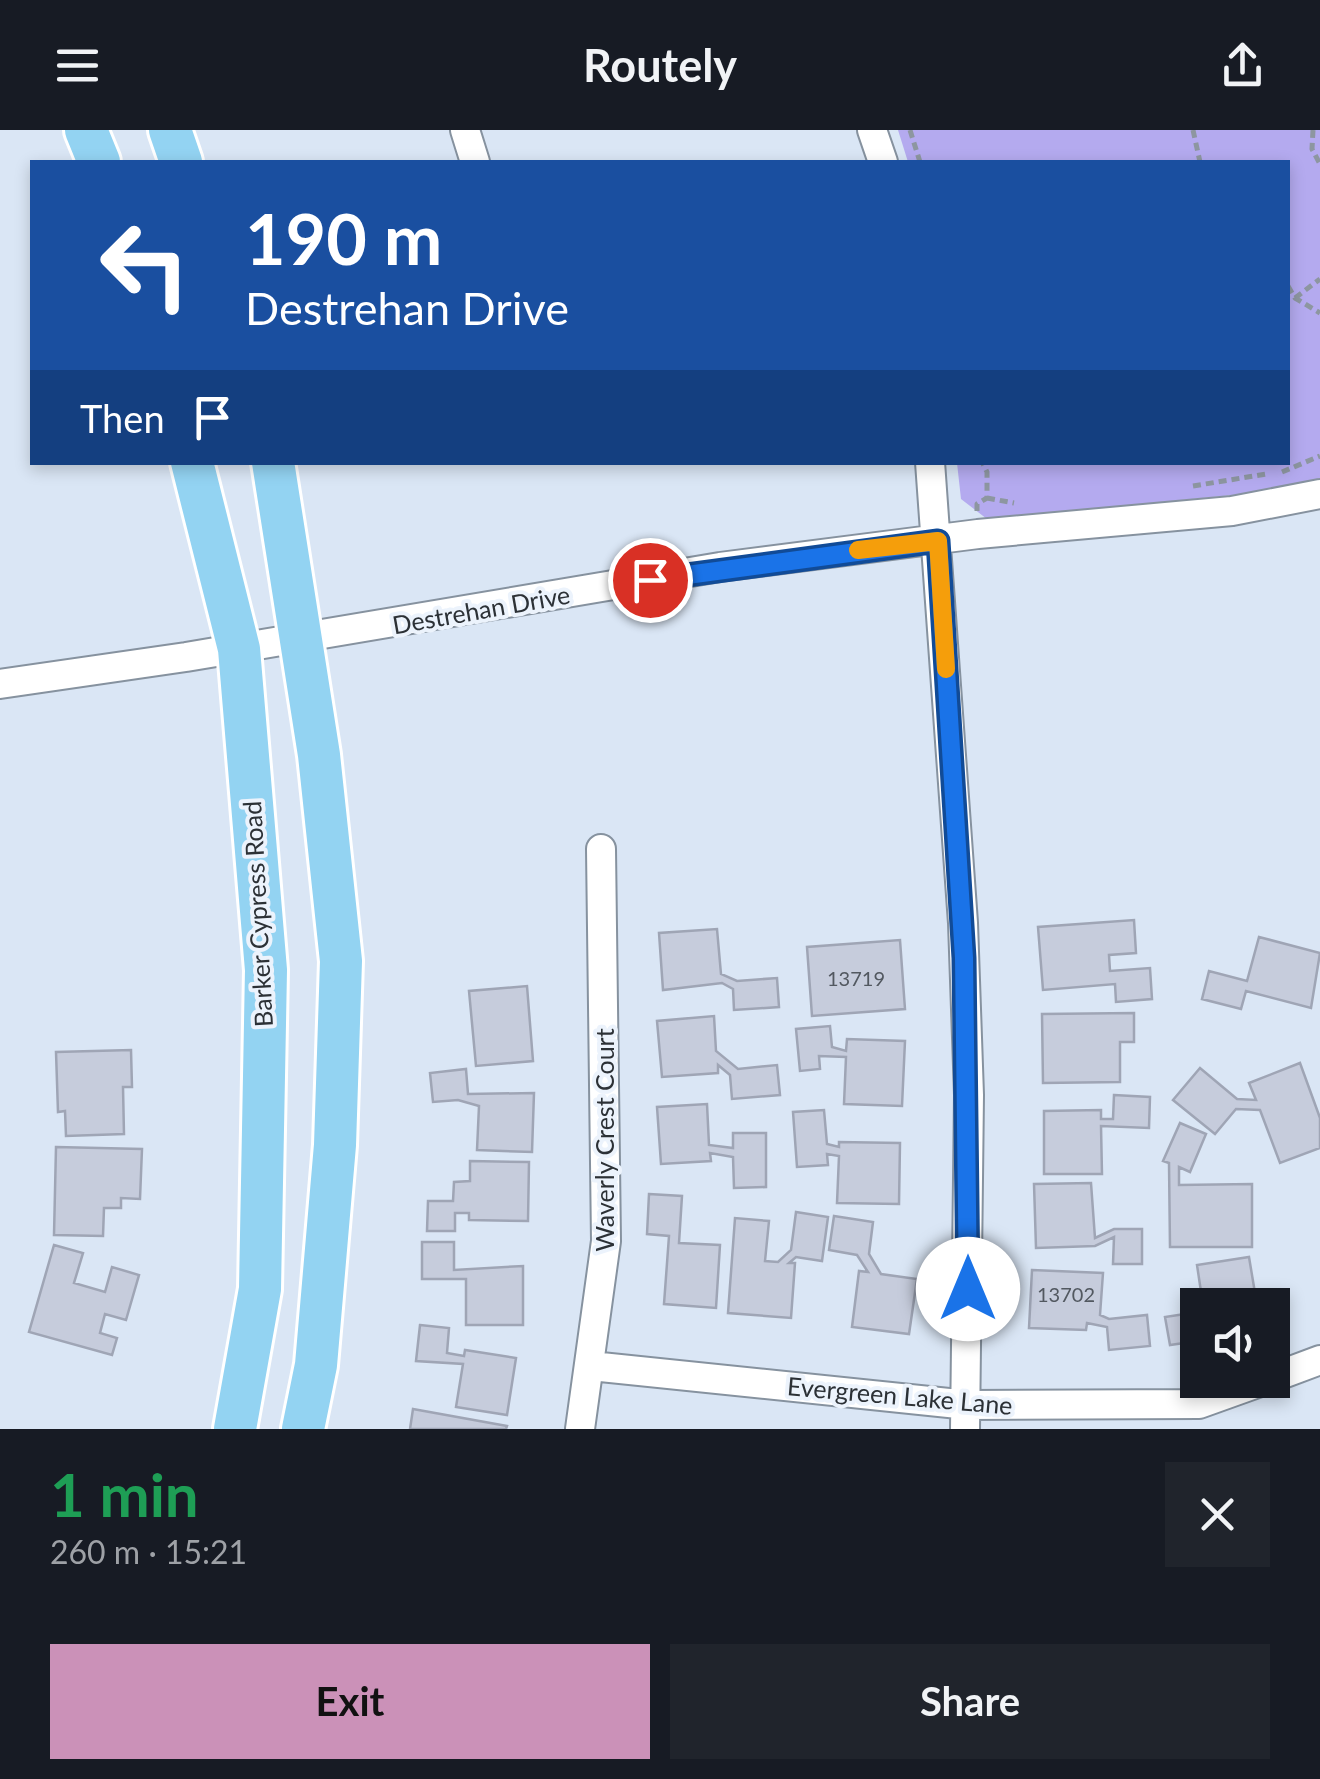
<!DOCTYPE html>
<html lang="en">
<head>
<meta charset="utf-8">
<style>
	body { margin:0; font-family:Lato,sans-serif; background:#20242c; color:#f1f3f6; height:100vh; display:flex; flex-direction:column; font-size:38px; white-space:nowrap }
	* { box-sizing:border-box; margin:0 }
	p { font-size:32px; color:#9ea1a6 }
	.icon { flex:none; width:55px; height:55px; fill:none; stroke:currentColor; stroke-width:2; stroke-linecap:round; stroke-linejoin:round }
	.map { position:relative; height:1299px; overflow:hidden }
	.details { display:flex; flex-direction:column; background:#171b24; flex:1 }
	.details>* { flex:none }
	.guide { position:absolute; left:30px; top:30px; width:1260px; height:305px; border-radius:0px; box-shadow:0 5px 15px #0003; background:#1a4fa0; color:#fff; overflow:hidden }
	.buttons { position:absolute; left:1180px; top:1158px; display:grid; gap:20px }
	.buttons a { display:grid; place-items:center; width:110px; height:110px; border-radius:0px; background:#171b24; box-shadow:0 5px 15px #0003; font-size:50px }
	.pin { position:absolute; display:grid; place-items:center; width:85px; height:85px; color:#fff; margin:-42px; border:5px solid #fff; border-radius:50%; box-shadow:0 2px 10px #0007 }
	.me { position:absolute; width:110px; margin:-55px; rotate:0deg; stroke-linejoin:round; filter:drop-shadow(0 0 8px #0008) }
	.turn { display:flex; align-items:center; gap:35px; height:210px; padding:0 50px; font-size:45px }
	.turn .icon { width:130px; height:130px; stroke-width:2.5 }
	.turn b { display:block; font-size:70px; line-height:85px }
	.then { display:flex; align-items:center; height:95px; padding:0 50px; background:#0003; gap:20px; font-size:38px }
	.round { display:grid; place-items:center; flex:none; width:105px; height:105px; border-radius:0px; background:#20242c }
	.overview { display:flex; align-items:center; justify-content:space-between; height:170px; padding:0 50px }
	h1 { font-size:60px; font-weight:700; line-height:75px; color:#1e9e55 }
	.cta { display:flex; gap:20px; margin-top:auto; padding:20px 50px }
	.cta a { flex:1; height:115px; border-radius:0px; background:#cb91b8; color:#111; font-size:40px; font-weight:700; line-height:115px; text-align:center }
	.cta a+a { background:#20242c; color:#f1f3f6 }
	header { display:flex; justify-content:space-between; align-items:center; height:130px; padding:0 50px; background:#171b24; font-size:45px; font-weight:700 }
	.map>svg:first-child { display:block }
	.green { fill:#b4aaef }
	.building { fill:#c6ccdc; stroke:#9fa5b5; stroke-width:2.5 }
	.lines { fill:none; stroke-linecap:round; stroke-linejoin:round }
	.minor-casing { stroke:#86929f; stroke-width:32 }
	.primary-casing { stroke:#fff; stroke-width:48 }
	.path { stroke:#8d96a0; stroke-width:5; stroke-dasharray:8 5; stroke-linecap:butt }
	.minor { stroke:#fff; stroke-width:28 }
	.primary { stroke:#93d3f2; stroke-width:42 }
	.route-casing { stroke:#114b97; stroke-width:25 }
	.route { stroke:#1a73e8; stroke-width:18 }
	.slow { stroke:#f59e0b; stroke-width:18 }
	.labels { text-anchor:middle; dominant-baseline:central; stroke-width:8; stroke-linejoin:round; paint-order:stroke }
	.number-label { font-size:20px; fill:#525860 }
	.street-label { font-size:25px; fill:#2c3136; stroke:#ecf3fc }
</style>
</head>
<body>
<header><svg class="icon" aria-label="menu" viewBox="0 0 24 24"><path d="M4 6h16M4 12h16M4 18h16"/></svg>Routely<svg class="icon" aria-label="share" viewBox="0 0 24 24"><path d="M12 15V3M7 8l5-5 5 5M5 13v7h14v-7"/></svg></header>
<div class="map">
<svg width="1320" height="1299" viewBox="0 0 1320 1299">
	<rect width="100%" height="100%" fill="#dae6f5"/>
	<path class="green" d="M898 0H1320V348L1284 360 987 389 961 369 957 333 1288 332V32H908Z"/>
	<path class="building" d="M1134 790 1136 823 1109 825 1110 841 1150 838 1152 869 1116 872 1115 854 1043 860 1038 797Z
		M717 799 721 844 737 851 777 848 779 877 734 880 733 859 722 853 663 860 659 803Z
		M1259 807 1320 823 1311 878 1246 861 1241 879 1202 869 1209 841 1247 851Z
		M900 810 905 879 812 886 807 817Z
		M527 856 533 931 476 936 469 861Z
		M1134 883V912H1120V952L1043 953 1042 884Z
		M714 886 716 921 738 939 777 935 780 965 732 969 730 945 718 935V943L662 947 657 891Z
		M830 896 832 917 846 921 847 909 905 911 902 976 844 974 846 927 819 926 820 939 800 941 796 899Z
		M131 920 132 957H123L124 1004 66 1006 65 981 58 982 56 922Z
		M1300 933 1320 988V1018L1280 1033 1260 980 1236 979 1215 1004 1173 970 1200 938 1237 969 1256 970 1249 953Z
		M466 939 468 964 534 963 532 1022 477 1020 479 976 458 970 433 972 430 943Z
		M1114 965 1150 967 1149 998 1101 996 1102 1044H1044V981L1101 980V989H1113Z
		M707 974 709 1015 733 1018V1003H766V1057L734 1058 733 1027 710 1023 711 1031 661 1034 657 977Z
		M824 980 827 1014 839 1017V1012L900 1013 899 1074 837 1073 839 1026 827 1024 828 1035 797 1037 793 982Z
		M1180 993 1206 1004 1190 1042 1179 1037V1055L1252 1054V1117H1170L1169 1033 1163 1031Z
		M56 1017 142 1019 140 1069 121 1068V1078H104L103 1106 54 1105Z
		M470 1031 529 1032 528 1091 469 1090V1083H455V1101H427L428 1071H453L454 1052 470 1051Z
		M1091 1053 1095 1108 1114 1099H1142V1134H1113L1114 1107 1095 1116 1036 1118 1034 1054Z
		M649 1064 682 1066 679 1113 720 1115 716 1178 664 1174 669 1106 647 1104Z
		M796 1082 828 1087 822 1131 796 1127 789 1133H795L791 1188 728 1183 735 1088 769 1091 765 1131 778 1132 791 1120Z
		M834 1086 873 1092 869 1124 881 1144 917 1149 909 1204 852 1197 859 1141 868 1142 857 1125 829 1120Z
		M422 1112H454V1140L523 1136V1195H466V1149H422Z
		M54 1115 83 1123 74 1153 105 1162 112 1137 139 1145 126 1190 105 1184 100 1203 117 1208 112 1225 29 1202Z
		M1249 1127 1257 1175H1203L1197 1135Z
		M1032 1140 1103 1143 1100 1185 1109 1189 1147 1185 1150 1216 1109 1220 1107 1197 1087 1193 1086 1200 1029 1198Z
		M1198 1182V1211L1170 1215 1165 1187Z
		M420 1195 449 1198 447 1223 464 1226 465 1220 516 1228 507 1285 456 1277 463 1234 416 1231Z
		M413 1279 507 1296 506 1299H410Z"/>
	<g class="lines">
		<defs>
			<path id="minor" d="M465 0 475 32
				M872 0 883 32
				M930 332 963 793 969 965 965 1299
				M0 554 186 527 720 437 978 404 1232 381 1320 364
				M591 1236 968 1275 1199 1274 1266 1250
				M1272 1248 1320 1230
				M580 1299 606 1111 601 719"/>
			<path id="primary" d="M86 0 99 32
				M170 0 181 32
				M192 332 239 519 266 840 260 1159 235 1299
				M273 332 319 625 341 831 335 1015 316 1235 303 1299"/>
		</defs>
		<use href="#minor" class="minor-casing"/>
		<use href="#primary" class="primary-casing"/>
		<path class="path" d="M910 0 920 32
			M1193 0 1200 32
			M1313 0 1312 19 1320 34
			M1288 156 1295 168 1320 183
			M1295 168 1320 149
			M1282 342 1320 326
			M1193 356 1266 344
			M987 368 1014 373
			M977 381V374L987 368V342L982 332"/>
		<use href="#minor" class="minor"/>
		<use href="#primary" class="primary"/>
	</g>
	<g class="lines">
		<defs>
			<path id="route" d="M650 450 938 411 964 828 968 1159"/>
		</defs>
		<use href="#route" class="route-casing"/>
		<use href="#route" class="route"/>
		<path class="slow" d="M858 420 938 411 946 539"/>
	</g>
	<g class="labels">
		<g class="number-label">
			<text x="856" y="848">13719</text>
			<text x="1066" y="1164">13702</text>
		</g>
		<g class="street-label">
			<text transform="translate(481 479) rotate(-10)">Destrehan Drive</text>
			<text transform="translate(257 784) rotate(-93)">Barker Cypress Road</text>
			<text transform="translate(604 1010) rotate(-90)">Waverly Crest Court</text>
			<text transform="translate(900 1265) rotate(5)">Evergreen Lake Lane</text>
		</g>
	</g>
</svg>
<div class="buttons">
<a><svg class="icon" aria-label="sound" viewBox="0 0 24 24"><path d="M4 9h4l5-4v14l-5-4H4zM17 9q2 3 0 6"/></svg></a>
</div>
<div class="pin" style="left:650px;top:450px;background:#d93025"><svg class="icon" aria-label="arrive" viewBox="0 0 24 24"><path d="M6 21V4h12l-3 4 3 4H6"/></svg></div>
<svg class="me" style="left:968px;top:1159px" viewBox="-20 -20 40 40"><circle r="19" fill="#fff"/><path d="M0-13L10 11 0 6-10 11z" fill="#1a73e8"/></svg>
<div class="guide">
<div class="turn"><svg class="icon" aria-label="left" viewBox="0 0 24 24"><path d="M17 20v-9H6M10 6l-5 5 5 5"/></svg><div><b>190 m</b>Destrehan Drive</div></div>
<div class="then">Then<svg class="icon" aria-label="arrive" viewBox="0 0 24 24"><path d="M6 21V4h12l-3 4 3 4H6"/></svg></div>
</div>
</div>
<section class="details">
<div class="overview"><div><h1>1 min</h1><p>260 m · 15:21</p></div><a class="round"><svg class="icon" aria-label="close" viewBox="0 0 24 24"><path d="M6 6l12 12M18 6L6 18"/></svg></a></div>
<div class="cta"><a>Exit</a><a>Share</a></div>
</section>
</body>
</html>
